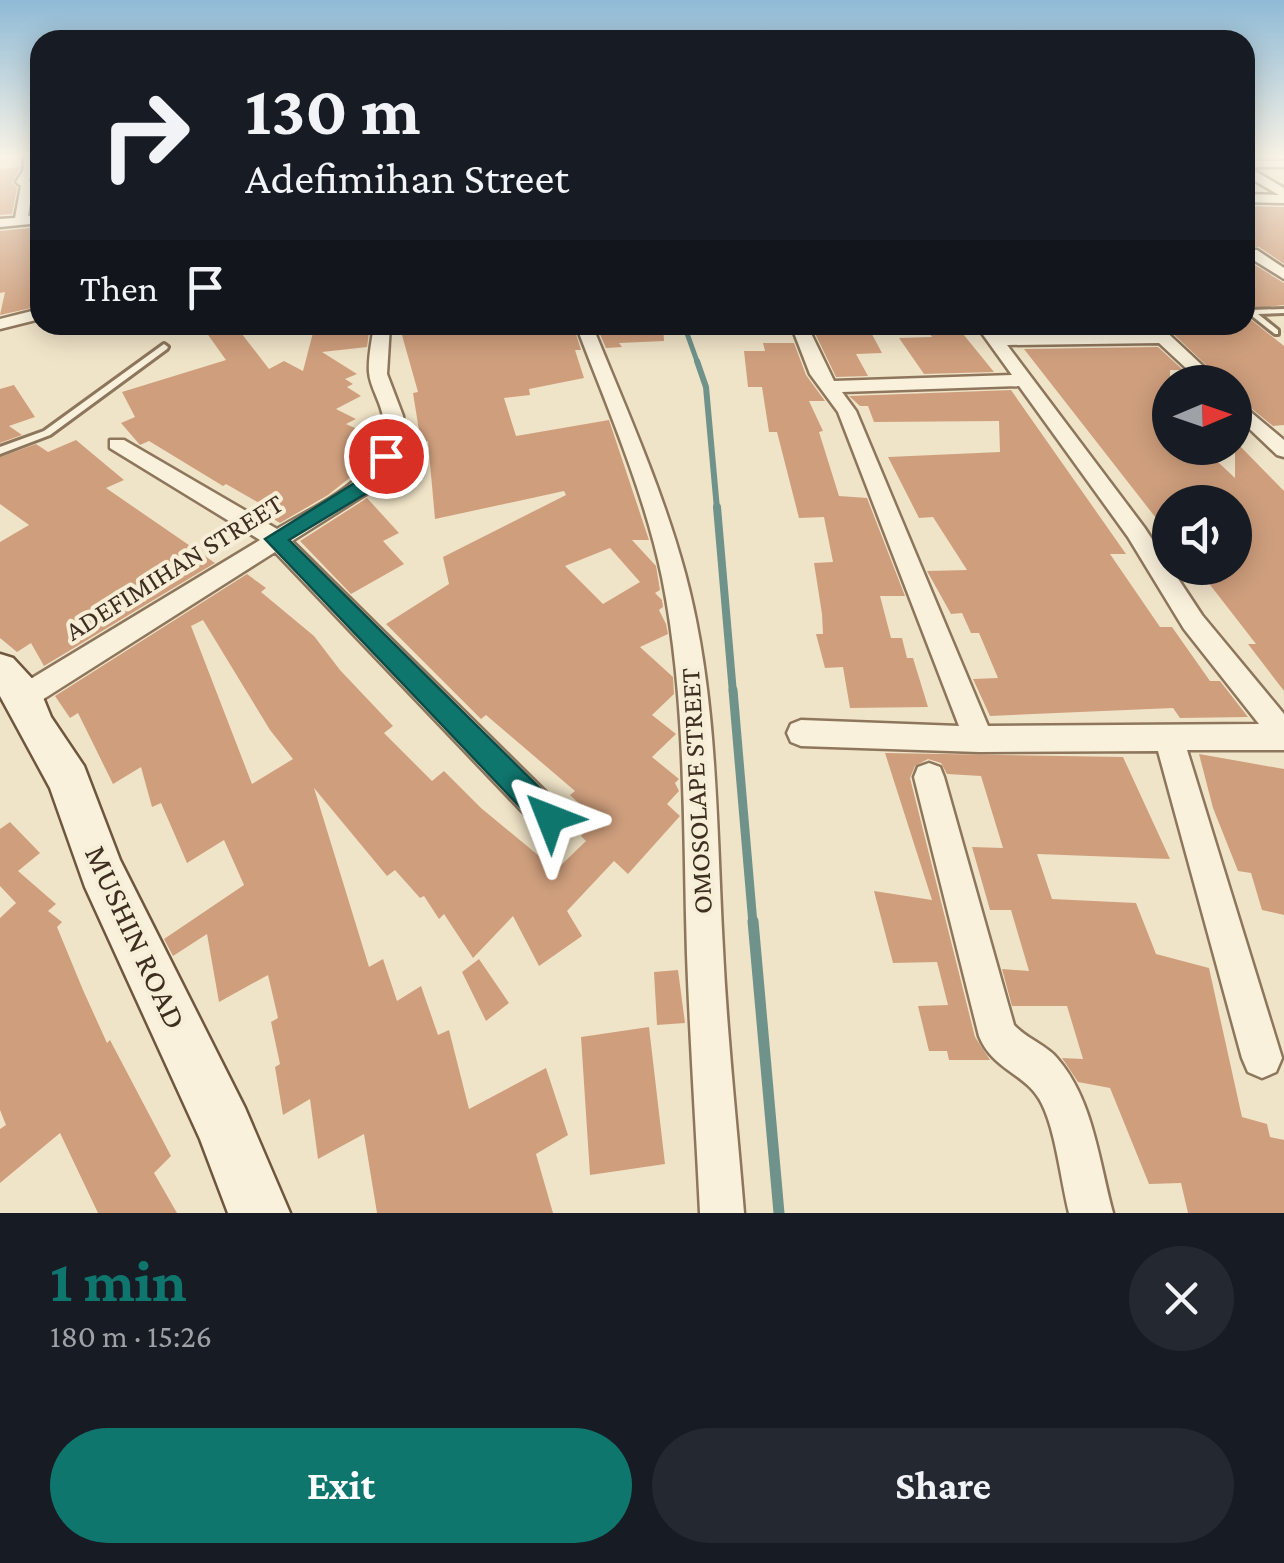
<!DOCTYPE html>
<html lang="en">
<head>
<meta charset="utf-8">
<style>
	body { margin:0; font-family:"Crimson Pro",serif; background:#242831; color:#f1f3f6; height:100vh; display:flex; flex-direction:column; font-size:38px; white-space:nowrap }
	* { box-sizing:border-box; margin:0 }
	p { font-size:32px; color:#9ea1a6 }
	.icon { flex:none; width:55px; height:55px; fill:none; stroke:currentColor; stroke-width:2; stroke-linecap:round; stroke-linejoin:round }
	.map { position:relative; height:1213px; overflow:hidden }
	.panel { display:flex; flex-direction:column; background:#171b24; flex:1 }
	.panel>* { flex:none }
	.banner { position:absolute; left:30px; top:30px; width:1225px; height:305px; border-radius:30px; box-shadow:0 5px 25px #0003; background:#171b24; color:#f1f3f6; overflow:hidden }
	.needle { width:65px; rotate:88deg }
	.controls { position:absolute; left:1152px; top:365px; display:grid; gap:20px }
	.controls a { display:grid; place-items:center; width:100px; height:100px; border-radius:50%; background:#171b24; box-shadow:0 5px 25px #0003; font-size:50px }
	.pin { position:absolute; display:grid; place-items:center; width:85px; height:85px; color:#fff; margin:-42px; border:5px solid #fff; border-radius:50%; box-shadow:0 2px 10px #0007 }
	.me { position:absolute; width:110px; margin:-55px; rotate:315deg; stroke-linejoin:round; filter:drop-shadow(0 0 8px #0008) }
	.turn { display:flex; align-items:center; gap:35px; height:210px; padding:0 50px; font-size:45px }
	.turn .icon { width:130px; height:130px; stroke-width:2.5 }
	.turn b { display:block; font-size:70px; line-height:85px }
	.then { display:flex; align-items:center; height:95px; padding:0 50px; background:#0003; gap:20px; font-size:38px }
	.round { display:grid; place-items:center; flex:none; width:105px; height:105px; border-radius:52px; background:#242831 }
	.overview { display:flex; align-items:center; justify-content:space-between; height:170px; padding:0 50px }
	h1 { font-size:60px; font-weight:700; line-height:75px; color:#0f766e }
	.button { display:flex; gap:20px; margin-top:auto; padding:20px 50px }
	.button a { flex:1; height:115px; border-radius:60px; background:#0f766e; color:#fff; font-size:40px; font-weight:700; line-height:115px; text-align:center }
	.button a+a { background:#242831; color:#f1f3f6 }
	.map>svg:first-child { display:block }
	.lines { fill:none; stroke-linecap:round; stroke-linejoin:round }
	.stream-far4 { stroke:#6f938a; stroke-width:5 }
	.stream-far3 { stroke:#6f938a; stroke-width:6 }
	.stream-far2 { stroke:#6f938a; stroke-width:8 }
	.stream-far1 { stroke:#6f938a; stroke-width:9 }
	.stream { stroke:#6f938a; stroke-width:11 }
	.building { fill:#cf9f7d; fill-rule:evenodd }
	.lane-casing { stroke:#8d765c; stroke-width:6 }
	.street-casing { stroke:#8d765c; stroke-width:5 }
	.secondary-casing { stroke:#6f573f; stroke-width:5 }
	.lane { fill:#faf1dc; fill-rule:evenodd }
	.street { fill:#faf1dc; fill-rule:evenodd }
	.secondary { fill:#faf1dc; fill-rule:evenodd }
	.route { fill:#0f766e; stroke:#0a4d48; stroke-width:2.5 }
	.labels { text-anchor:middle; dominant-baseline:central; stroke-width:8; stroke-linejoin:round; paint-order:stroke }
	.street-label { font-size:28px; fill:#3d2e20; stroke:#f7eed8 }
	.near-street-label { font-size:32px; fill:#3d2e20; stroke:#f7eed8 }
</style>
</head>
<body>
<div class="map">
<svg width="1284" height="1213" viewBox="0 0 1284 1213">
	<rect width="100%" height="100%" fill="#f0e4c8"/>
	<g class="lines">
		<path class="stream-far4" d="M684 325 698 364"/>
		<path class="stream-far3" d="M697 361 706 387 717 509"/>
		<path class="stream-far2" d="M717 507 733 693"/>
		<path class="stream-far1" d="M733 690 753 924"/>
		<path class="stream" d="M753 921 779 1213"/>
	</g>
	<path class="building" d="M20 167 12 183 17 188 12 214 0 215V169Z
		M1245 206 1284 207V264L1259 247H1245Z
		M40 227V306L0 315 5 292 0 293V231Z
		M1245 259 1284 283V305L1245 309Z
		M1245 315 1284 346V425L1273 426 1235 395V382H1224L1164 325H1245Z
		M201 325H235L269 369 284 361 303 371 315 325H370L367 347 322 352 357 374 345 379 353 384 347 387 361 396 336 409 356 419 346 424 368 434 350 437 374 450 361 469 328 495 280 523 262 512 268 508 226 484 223 486 149 441 140 445 121 423 135 417 122 392 226 360Z
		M416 325H573L581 350H575L584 378 529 389 530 395 504 398 516 436 609 420 649 540H632L656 566 660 590 655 593 662 600 663 607 659 610 666 624 668 634 640 647 673 677 674 694 652 715 676 734 652 757 679 779 675 783 679 791 667 804 680 816 628 874 614 861 567 911 582 936 539 966 513 916 473 958 444 914 439 919 424 896 420 898 395 870 387 876 314 788 369 967 383 959 397 1001 421 986 438 1035 449 1030 469 1109 546 1068 568 1135 536 1154 553 1213H377L364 1134 318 1159 310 1099 283 1115 275 1067 280 1064 271 1022 278 1018 268 975 219 1002 207 934 173 956 164 939 244 885 224 840 187 863 161 803 152 807 141 767 113 784 78 713 70 718 55 696 247 574 266 588 261 592 314 636 340 670 393 726 384 733 432 781 444 771 481 808 556 870 586 841 581 836 597 820 570 795 575 791 486 715 481 719 386 624 449 584 443 557 566 495 564 491 435 519 428 441 421 443 413 393 418 392 400 328ZM610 548 640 582 603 604 565 566ZM203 620 270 730 293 759 252 784 191 626Z
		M596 325H663L664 341 619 343 622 347 606 348Z
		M811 325H867L882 353 856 354 868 376 836 377Z
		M1007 325H1144V329L1011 331Z
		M959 329 994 372 924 374 899 338 932 337 927 330Z
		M763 343H794L806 375 825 401H809L823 431 819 432 839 496 867 498 905 596H880L891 638H902L907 658H913L928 707 850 708 843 667 825 668 816 634H823L822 614 814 563 833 562 824 517 799 518 777 432H769L762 387H748L744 351H765Z
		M1158 347 1183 370H1170V448H1203L1235 478V441L1284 491V691L1248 644H1256L1197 568H1235V502H1170V536L1024 349Z
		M14 385 35 417 9 426 22 435 0 443V389Z
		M1011 390 1126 554H1110L1160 627H1172L1210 681H1220L1248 717 1180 718 1173 708 990 716 973 679 998 678 979 633H971L962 613 951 614 927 571 967 570 933 517 919 518 888 457 1000 452 999 421 874 422 868 406H860L849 396Z
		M76 440 124 480 106 488 215 563 44 666 31 643 17 652 0 638V542L29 525 0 504V457L36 444 48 452Z
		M367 498 399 533 383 541 404 564 351 594 300 541Z
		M885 753 1123 757 1170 859 1037 854 1052 899 1136 903 1156 954 1209 968 1242 1117 1267 1124 1270 1137 1284 1140V1213H1188L1181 1183 1149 1184 1110 1088 1078 1082 1062 1058 1083 1059 1067 1006H1012L1002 969 1029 971 1011 910H990L972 847 1003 848 981 776 947 774 941 763 928 759 915 766 910 778 975 1037 990 1060H949L947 1051H929L918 1006 948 1005 937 962 893 963 874 891 932 900Z
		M1199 754 1284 769V915L1262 910 1251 873 1238 871 1213 808Z
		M10 822 40 853 18 871 56 904 48 911 62 922 57 927 83 990 107 1043 110 1040 171 1156 154 1173 177 1213H98L60 1133 0 1183V1129L6 1125 0 1110V918L16 903 0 886V829Z
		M479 959 509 1003 486 1021 462 972Z
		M678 970 685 1023 657 1025 654 972Z
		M649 1027 665 1164 590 1175 581 1037Z"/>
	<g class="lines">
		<defs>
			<path id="lane" d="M1284 309V313L1258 314 1278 330V334H1275L1247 312 1251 310Z
				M164 344 168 347 167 349 50 435 0 454V447L44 431Z"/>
			<path id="street" d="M25 155H36L29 181 33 184 28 216 40 215V223L0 227V219L15 218 21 186 16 182 23 171Z
				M1245 161H1284V167H1248L1284 188V203L1245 202V194L1279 195 1245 175Z
				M1247 250H1257L1284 268V279L1247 256Z
				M40 309V319L0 329V319Z
				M374 325H390L387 374 403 416 404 436 395 456 371 491 292 541 561 807 566 818 561 829 550 833 539 829 275 552 34 705 24 709 14 705 10 697 14 689 260 540 110 448V440H124L277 529C316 505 393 474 383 417 381 402 370 387 369 372 368 357 372 340 374 325Z
				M576 325H592C625 406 662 488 685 573 718 695 716 824 723 949 727 1037 737 1125 744 1213H700C696 1127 690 1041 687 955 683 828 687 702 662 577 644 491 607 407 576 325Z
				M791 325H807L834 381 1012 375 976 325H992L1000 335 1149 333 1147 325H1159L1220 382H1201L1159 343 1007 345 1144 527 1202 615 1284 714V750H1187L1282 1058 1276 1072 1262 1078 1248 1072 1242 1058 1158 751 979 752 801 746 791 742 787 733 791 724 801 720 959 726 838 412 810 374ZM1019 386 1128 537 1184 629 1259 724 988 726 856 411 842 392Z
				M1235 399 1284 440V457L1277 455 1235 415Z
				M929 763 940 767 944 777 1014 1025C1027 1039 1046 1045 1057 1058 1093 1099 1099 1162 1113 1213H1069C1061 1181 1056 1132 1042 1104 1027 1073 993 1071 979 1036L914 777 918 767Z"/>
			<path id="secondary" d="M0 654 13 658 38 685 51 717 84 766 120 860 245 1108 290 1213H228L200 1139 85 887 50 788 0 696Z"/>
		</defs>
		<use href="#lane" class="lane-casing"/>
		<use href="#street" class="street-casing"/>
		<use href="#secondary" class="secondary-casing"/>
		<use href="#lane" class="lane"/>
		<use href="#street" class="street"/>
		<use href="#secondary" class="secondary"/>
	</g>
	<linearGradient id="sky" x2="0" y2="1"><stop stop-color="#8fbad6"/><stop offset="0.48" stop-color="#f8f3e6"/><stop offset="1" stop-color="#f8f3e6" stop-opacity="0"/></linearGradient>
	<rect width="1284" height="325" fill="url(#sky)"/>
	<path class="route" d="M386 451 395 456 370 491 289 540 560 808 565 818 560 828 550 832 540 828 265 539 356 482 379 452Z"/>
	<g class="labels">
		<g class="street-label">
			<text transform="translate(174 567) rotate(-32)">ADEFIMIHAN STREET</text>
			<text transform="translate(696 791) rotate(-93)">OMOSOLAPE STREET</text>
		</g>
		<g class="near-street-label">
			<text transform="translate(136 937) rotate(65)">MUSHIN ROAD</text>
		</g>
	</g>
</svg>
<div class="controls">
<a><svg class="needle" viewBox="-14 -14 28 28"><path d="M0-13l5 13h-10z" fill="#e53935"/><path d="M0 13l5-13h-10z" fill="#9ea1a6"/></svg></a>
<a><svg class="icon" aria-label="sound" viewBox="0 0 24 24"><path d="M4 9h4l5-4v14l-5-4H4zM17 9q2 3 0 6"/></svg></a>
</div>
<div class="pin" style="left:386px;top:456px;background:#d93025"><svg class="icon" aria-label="arrive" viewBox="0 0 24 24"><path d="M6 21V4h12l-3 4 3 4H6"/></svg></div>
<svg class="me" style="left:550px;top:818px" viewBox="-20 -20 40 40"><path d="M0-17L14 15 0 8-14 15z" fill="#0f766e" stroke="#fff" stroke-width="4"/></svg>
<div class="banner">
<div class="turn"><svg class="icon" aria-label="right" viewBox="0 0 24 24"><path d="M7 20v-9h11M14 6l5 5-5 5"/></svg><div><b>130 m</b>Adefimihan Street</div></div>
<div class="then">Then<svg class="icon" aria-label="arrive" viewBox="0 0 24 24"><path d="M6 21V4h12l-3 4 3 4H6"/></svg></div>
</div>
</div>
<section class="panel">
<div class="overview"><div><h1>1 min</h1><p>180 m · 15:26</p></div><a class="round"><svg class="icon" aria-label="close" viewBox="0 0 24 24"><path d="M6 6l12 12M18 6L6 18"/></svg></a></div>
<div class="button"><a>Exit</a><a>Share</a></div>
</section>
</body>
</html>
